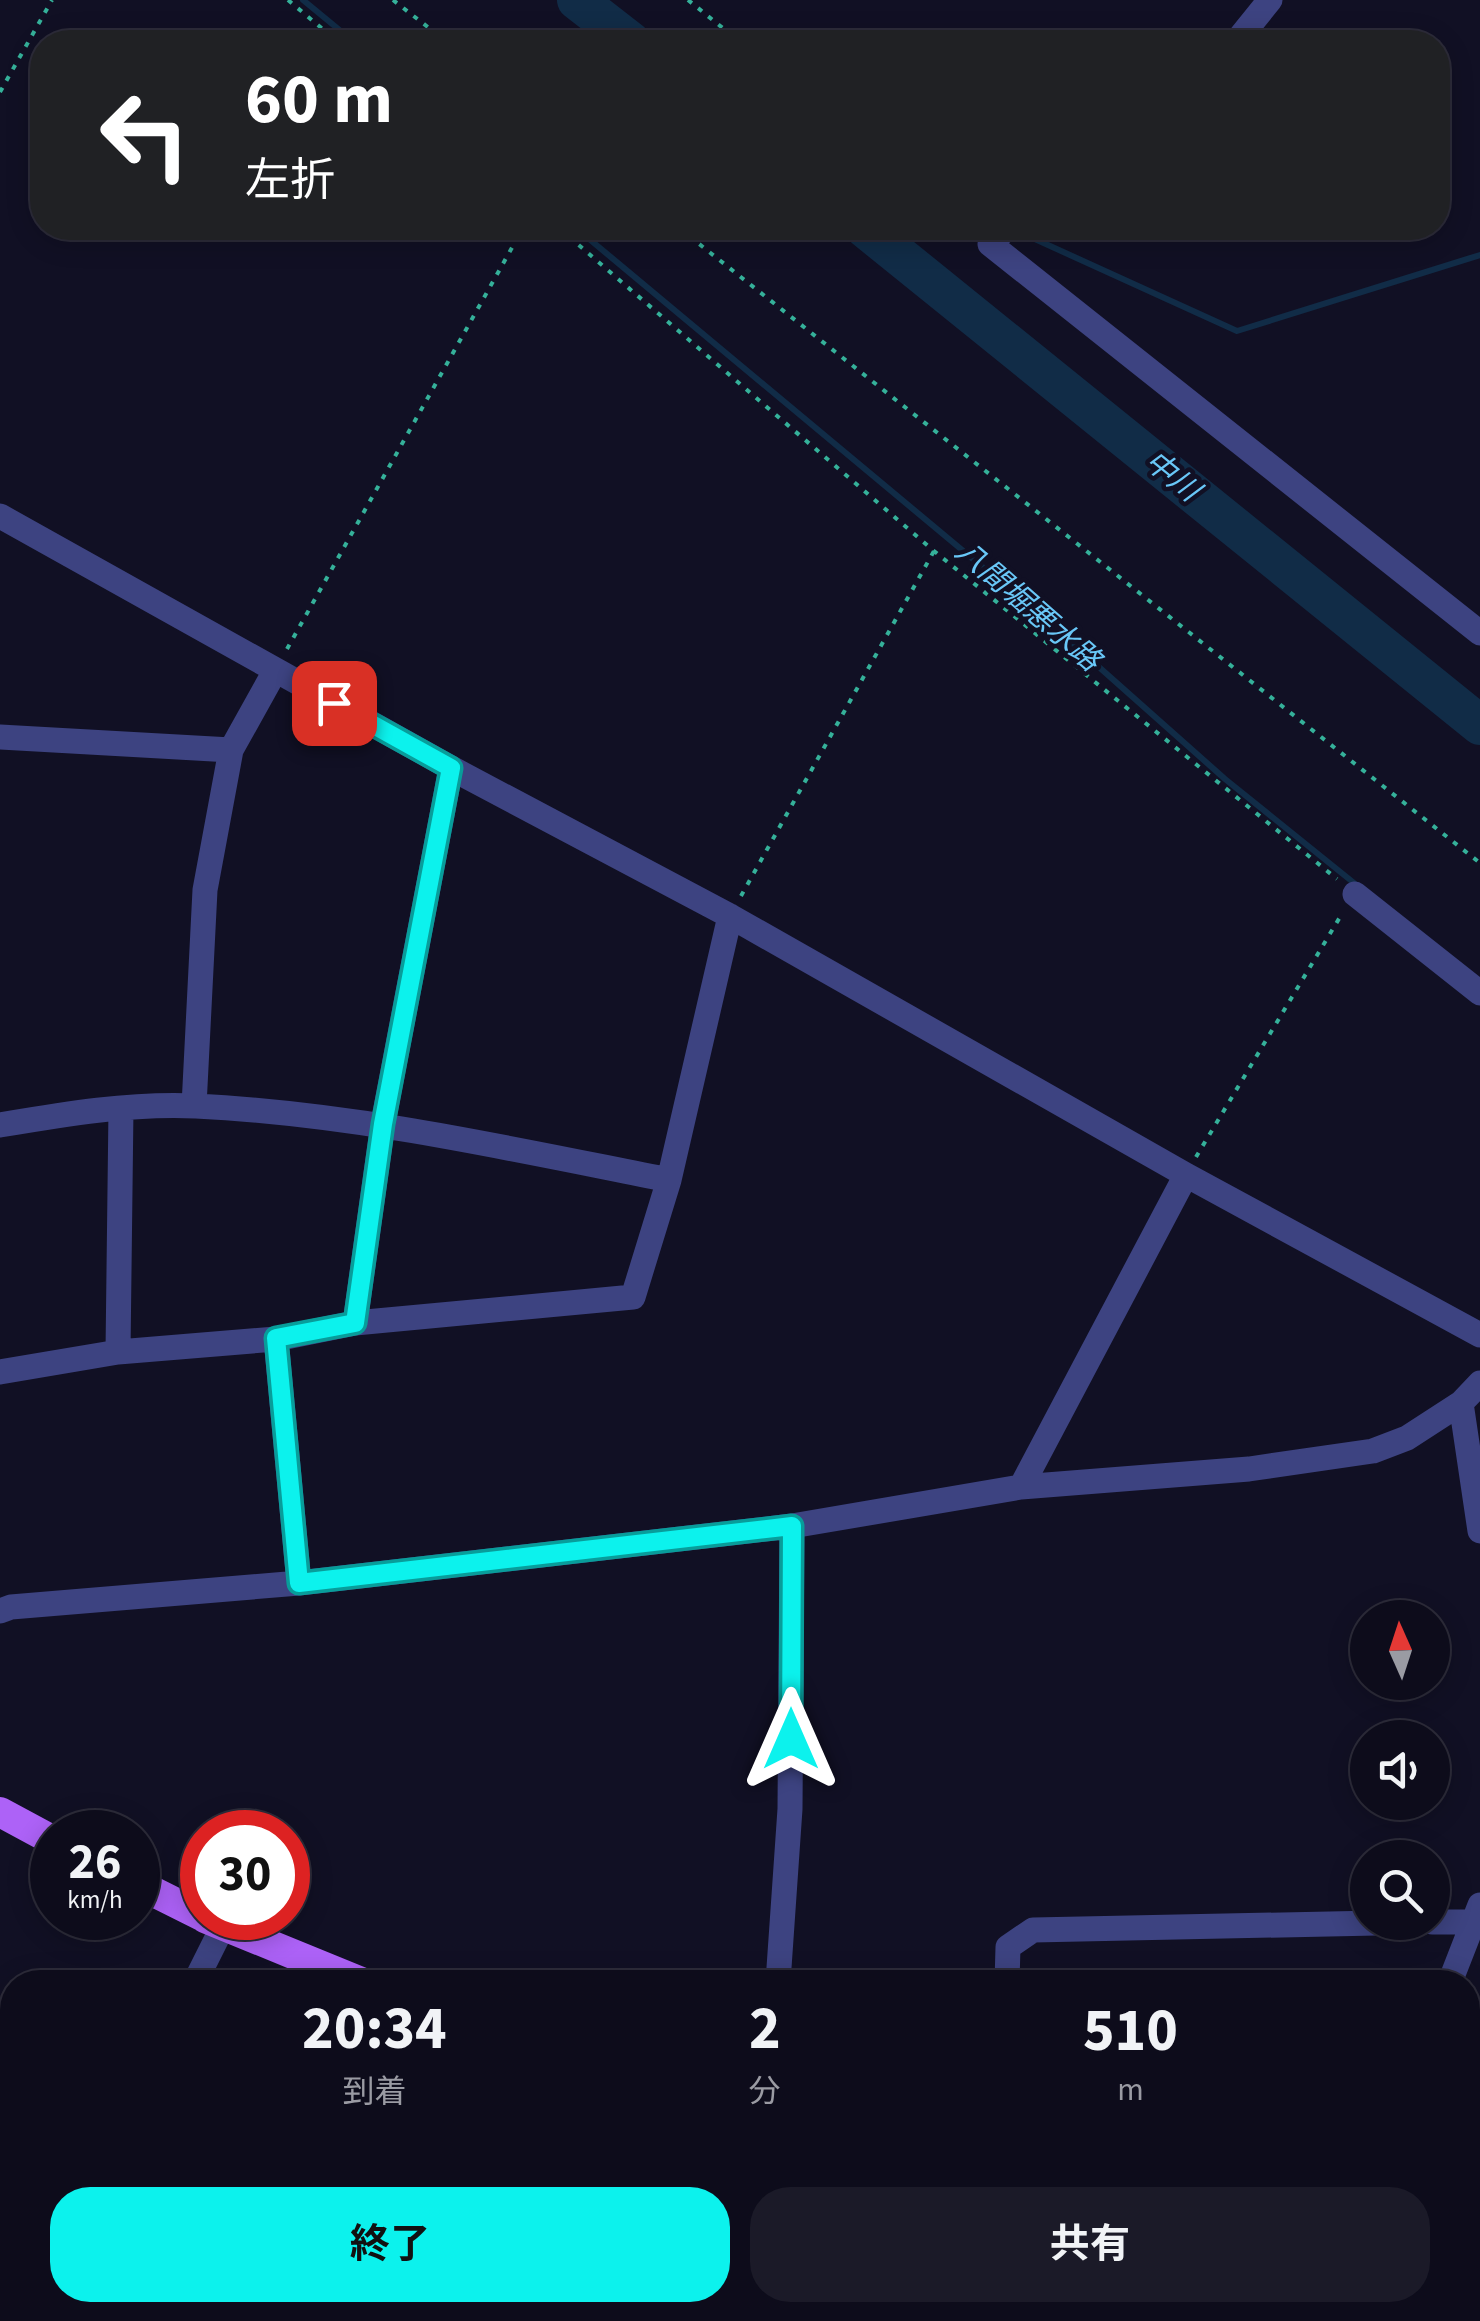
<!DOCTYPE html>
<html lang="ja">
<head>
<meta charset="utf-8">
<style>
	body { margin:0; font-family:"Source Sans 3","Noto Sans JP",sans-serif; background:#1b1a28; color:#f1f3f6; height:100vh; display:flex; flex-direction:column; font-size:38px; white-space:nowrap }
	* { box-sizing:border-box; margin:0 }
	p { font-size:32px; color:#9a9ba3 }
	.icon { flex:none; width:55px; height:55px; fill:none; stroke:currentColor; stroke-width:2; stroke-linecap:round; stroke-linejoin:round }
	.map { position:relative; flex:1; overflow:hidden }
	.panel { position:absolute; left:0px; top:1970px; width:1480px; height:352px; display:flex; flex-direction:column; background:#0d0c1b; border-radius:40px 40px 0 0; box-shadow:0 5px 25px #0003,0 0 0 2px #2d2c3a }
	.panel>* { flex:none }
	.guide { position:absolute; left:30px; top:30px; width:1420px; height:210px; border-radius:40px; box-shadow:0 5px 25px #0003,0 0 0 2px #2d2c3a; background:#202124; color:#fff; overflow:hidden }
	.needle { width:65px; rotate:357deg }
	.tools { position:absolute; left:1350px; top:1600px; display:grid; gap:20px }
	.tools a { display:grid; place-items:center; width:100px; height:100px; border-radius:50%; background:#0d0c1b; box-shadow:0 5px 25px #0003,0 0 0 2px #2d2c3a; font-size:50px }
	.speed { position:absolute; left:30px; top:1810px; display:flex; gap:20px; font-size:50px; font-weight:700; text-align:center }
	.speed>* { display:grid; place-content:center; width:130px; height:130px; border-radius:50%; background:#0d0c1b; box-shadow:0 5px 25px #0003,0 0 0 2px #2d2c3a; line-height:1 }
	.speed small { font-size:25px; font-weight:400 }
	.speed .limit { border:15px solid #d22; background:#fff; color:#111 }
	.pin { position:absolute; display:grid; place-items:center; width:85px; height:85px; color:#fff; margin:-42px; border-radius:20px; box-shadow:0 5px 15px #0006 }
	.me { position:absolute; width:110px; margin:-55px; rotate:0deg; stroke-linejoin:round; filter:drop-shadow(0 0 8px #0008) }
	.turn { display:flex; align-items:center; gap:35px; height:210px; padding:0 50px; font-size:45px }
	.turn .icon { width:130px; height:130px; stroke-width:2.5 }
	.turn b { display:block; font-size:70px; line-height:85px }
	.eta { display:flex; justify-content:space-evenly; align-items:center; height:170px; text-align:center }
	.eta b { font-size:60px; font-weight:700; line-height:70px }
	.cta { display:flex; gap:20px; margin-top:auto; padding:20px 50px }
	.cta a { flex:1; height:115px; border-radius:40px; background:#0cf2ed; color:#111; font-size:40px; font-weight:700; line-height:115px; text-align:center }
	.cta a+a { background:#1b1a28; color:#f1f3f6 }
	.map>svg:first-child { display:block }
	.lines { fill:none; stroke-linecap:round; stroke-linejoin:round }
	.stream { stroke:#112c47; stroke-width:6 }
	.river { stroke:#112c47; stroke-width:40 }
	.path { stroke:#35b19a; stroke-width:4; stroke-dasharray:5 8; stroke-linecap:butt }
	.minor { stroke:#3d4381; stroke-width:25 }
	.major { stroke:#ad62f7; stroke-width:30 }
	.route-casing { stroke:#089d9a; stroke-width:25 }
	.route { stroke:#0cf2ed; stroke-width:18 }
	.labels { text-anchor:middle; dominant-baseline:central; stroke-width:9; stroke-linejoin:round; paint-order:stroke }
	.water-label { font-size:30px; font-style:italic; fill:#69c7f7; stroke:#111024 }
</style>
</head>
<body>
<div class="map">
<svg width="1480" height="2321" viewBox="0 0 1480 2321">
	<rect width="100%" height="100%" fill="#111024"/>
	<g class="lines">
		<path class="stream" d="M303 0 354 42
			M576 228 1046 620 1225 779 1359 887
			M1026 235 1237 331 1480 255"/>
		<path class="river" d="M577 0 631 42
			M865 228 1480 725"/>
		<path class="path" d="M288 0 338 42
			M393 0 447 42
			M688 0 740 42
			M0 92 52 0
			M559 228 934 551 1337 879
			M679 228 1480 863
			M287 649 523 228
			M741 896 934 551
			M1196 1157 1343 912"/>
		<path class="minor" d="M1236 42 1270 0
			M1007 228 990 244 1480 633
			M0 516 451 768 730 916 1186 1175 1480 1335
			M0 737 231 750
			M1355 894 1480 993
			M194 1106 205 890 231 750 275 671
			M0 1125C65 1114 130 1103 196 1106 357 1114 512 1149 669 1180
			M355 1323 383 1123 451 768
			M276 1339 299 1583
			M118 1352 121 1108
			M0 1372 118 1352 276 1339 355 1323 633 1297 669 1180 730 916
			M1461 1403 1480 1531
			M1021 1487 1186 1175
			M0 1611 11 1607 299 1583 792 1526 1021 1487 1249 1469 1373 1451 1407 1438 1461 1403 1480 1383
			M1432 1922H1480
			M195 1982 223 1926
			M778 1982 790 1809 792 1526
			M1007 1982 1008 1947 1033 1930 1424 1922
			M1450 1982 1480 1905
			M0 2277 5 2267 12 2268
			M386 2310 415 2321
			M583 2310 602 2321
			M1287 2310 1289 2321
			M162 2321 165 2310
			M332 2321 334 2310
			M439 2321 440 2310
			M803 2321 808 2310"/>
		<path class="major" d="M0 1812 52 1840
			M138 1884 202 1916
			M205 1918 361 1982
			M1033 2310 1047 2321"/>
	</g>
	<g class="lines">
		<defs>
			<path id="route" d="M334 703 451 768 383 1124 355 1323 276 1338 299 1583 792 1526 791 1739"/>
		</defs>
		<use href="#route" class="route-casing"/>
		<use href="#route" class="route"/>
	</g>
	<g class="labels">
		<g class="water-label">
			<text transform="translate(1172 476) rotate(39)">中川</text>
			<text transform="translate(1028 606) rotate(41)">八間堀悪水路</text>
		</g>
	</g>
</svg>
<div class="tools">
<a><svg class="needle" viewBox="-14 -14 28 28"><path d="M0-13l5 13h-10z" fill="#e53935"/><path d="M0 13l5-13h-10z" fill="#9a9ba3"/></svg></a>
<a><svg class="icon" aria-label="sound" viewBox="0 0 24 24"><path d="M4 9h4l5-4v14l-5-4H4zM17 9q2 3 0 6"/></svg></a>
<a><svg class="icon" aria-label="search" viewBox="0 0 24 24"><circle cx="10" cy="10" r="6"/><path d="M15 15l6 6"/></svg></a>
</div>
<div class="speed"><div>26<small>km/h</small></div><div class="limit">30</div></div>
<div class="pin" style="left:334px;top:703px;background:#d93025"><svg class="icon" aria-label="arrive" viewBox="0 0 24 24"><path d="M6 21V4h12l-3 4 3 4H6"/></svg></div>
<svg class="me" style="left:791px;top:1739px" viewBox="-20 -20 40 40"><path d="M0-17L14 15 0 8-14 15z" fill="#0cf2ed" stroke="#fff" stroke-width="4"/></svg>
<div class="guide">
<div class="turn"><svg class="icon" aria-label="left" viewBox="0 0 24 24"><path d="M17 20v-9H6M10 6l-5 5 5 5"/></svg><div><b>60 m</b>左折</div></div>
</div>
<section class="panel">
<div class="eta">
<div><b>20:34</b><p>到着</p></div>
<div><b>2</b><p>分</p></div>
<div><b>510</b><p>m</p></div>
</div>
<div class="cta"><a>終了</a><a>共有</a></div>
</section>
</div>
</body>
</html>
